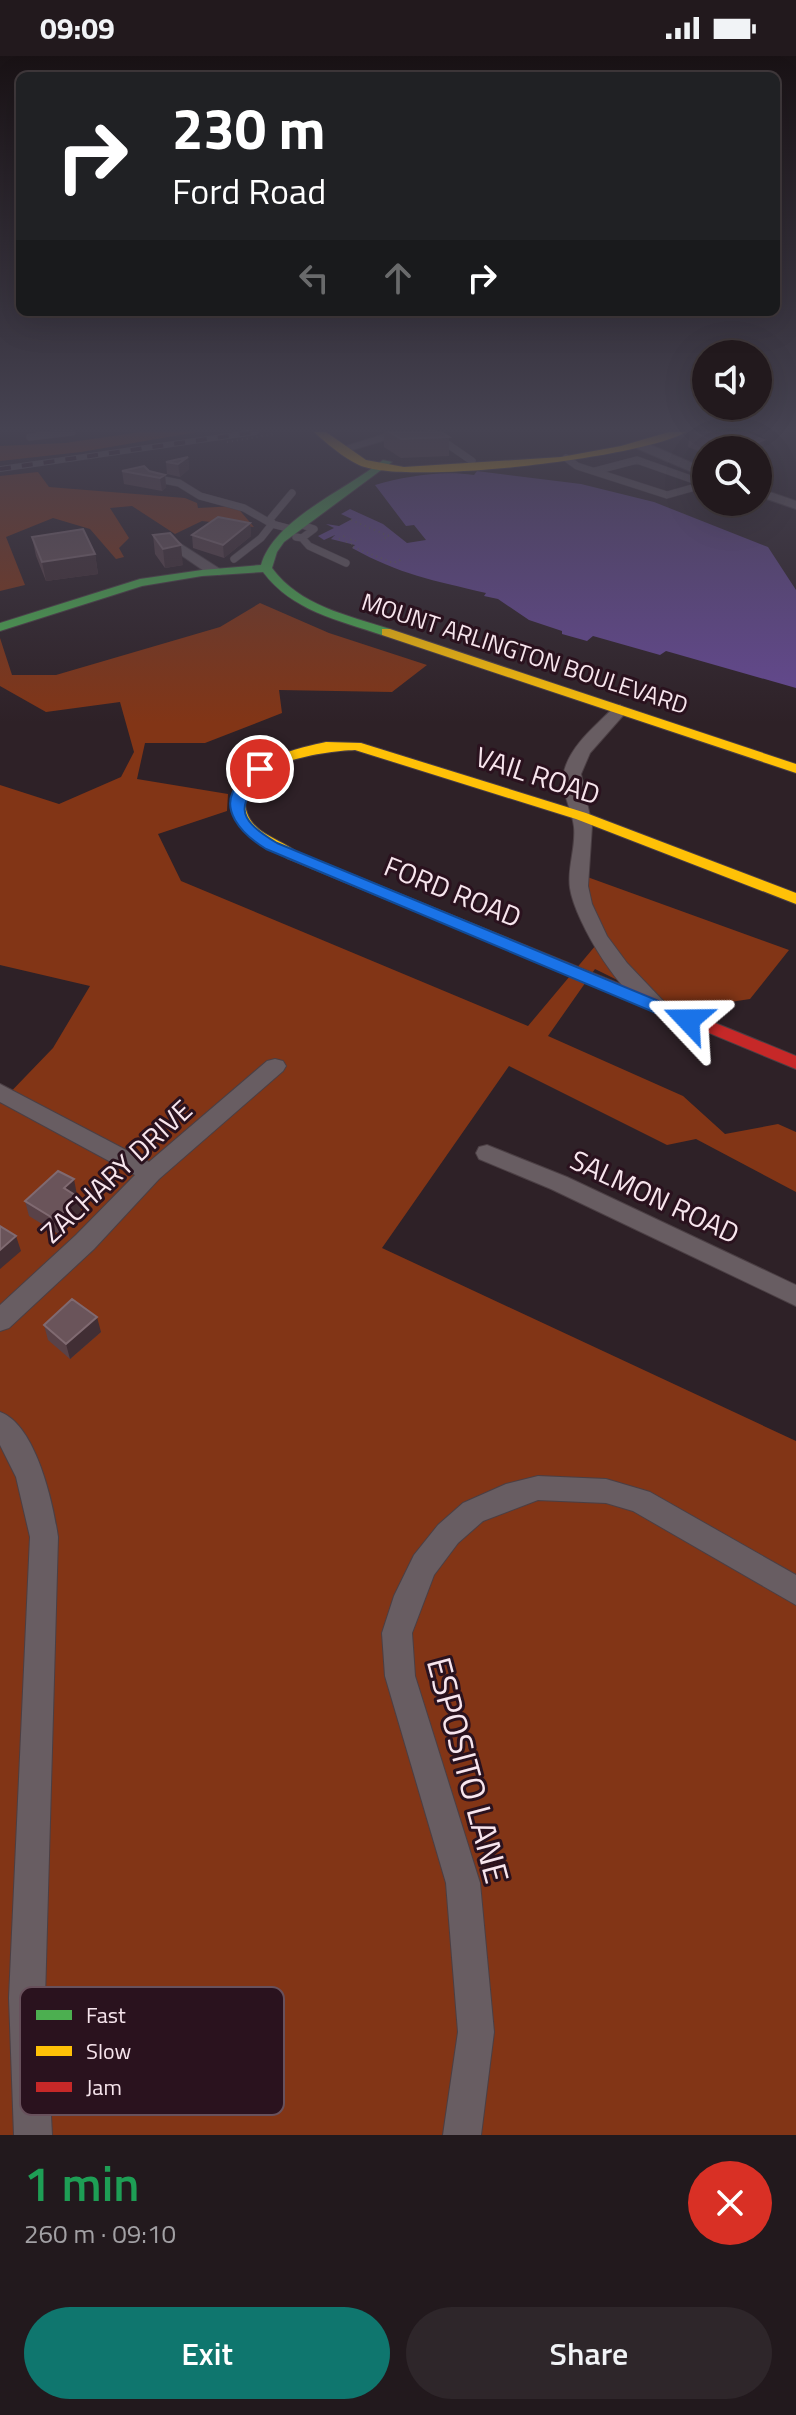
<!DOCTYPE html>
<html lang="en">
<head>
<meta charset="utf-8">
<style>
	body { margin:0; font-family:"Titillium Web",sans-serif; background:#2e262a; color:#f1f3f6; height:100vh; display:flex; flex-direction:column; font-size:30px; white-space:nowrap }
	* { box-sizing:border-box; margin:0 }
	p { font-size:26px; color:#a2a0a4 }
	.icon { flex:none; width:44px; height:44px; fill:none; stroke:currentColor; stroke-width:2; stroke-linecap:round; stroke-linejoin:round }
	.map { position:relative; height:2079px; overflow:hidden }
	.drawer { display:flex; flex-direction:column; background:#22191d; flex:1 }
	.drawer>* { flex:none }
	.banner { position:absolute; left:16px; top:16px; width:764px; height:244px; border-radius:12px; box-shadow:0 8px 32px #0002,0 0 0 2px #3f383b; background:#202124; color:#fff; overflow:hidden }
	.controls { position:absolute; left:692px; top:284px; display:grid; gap:16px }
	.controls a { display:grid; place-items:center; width:80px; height:80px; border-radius:50%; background:#22191d; box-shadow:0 8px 32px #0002,0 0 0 2px #3f383b; font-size:40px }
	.pin { position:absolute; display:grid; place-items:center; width:68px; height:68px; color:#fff; margin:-34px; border:4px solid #fff; border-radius:50%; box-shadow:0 2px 8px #0007 }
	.me { position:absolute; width:88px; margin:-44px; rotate:293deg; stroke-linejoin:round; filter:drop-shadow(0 0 6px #0008) }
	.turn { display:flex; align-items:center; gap:28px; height:168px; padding:0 24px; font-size:36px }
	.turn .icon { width:104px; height:104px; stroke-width:2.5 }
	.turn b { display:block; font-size:56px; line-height:68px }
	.lanes { display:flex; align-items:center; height:76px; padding:0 24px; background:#0003; justify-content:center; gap:40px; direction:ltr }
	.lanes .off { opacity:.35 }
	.round { display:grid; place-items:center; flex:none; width:84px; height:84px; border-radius:42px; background:#2e262a }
	.head { display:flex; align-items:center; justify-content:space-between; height:136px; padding:0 24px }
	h1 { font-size:48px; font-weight:600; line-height:60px; color:#1e9e55 }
	.action { display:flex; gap:16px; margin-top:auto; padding:16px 24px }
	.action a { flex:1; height:92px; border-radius:48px; background:#0f766e; color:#fff; font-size:32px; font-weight:600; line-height:92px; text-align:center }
	.action a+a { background:#2e262a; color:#f1f3f6 }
	.status { display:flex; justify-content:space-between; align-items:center; height:56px; padding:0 40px; background:#22191d; direction:ltr }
	.status svg { height:22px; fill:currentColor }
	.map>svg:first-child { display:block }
	.forest { fill:#823516 }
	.water { fill:#664993 }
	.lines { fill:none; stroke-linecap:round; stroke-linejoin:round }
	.lane-casing { stroke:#4b3f44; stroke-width:8 }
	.street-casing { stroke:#4b3f44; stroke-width:2 }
	.fast-casing { stroke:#4b3f44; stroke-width:2 }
	.slow-casing { stroke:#4b3f44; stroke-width:2 }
	.jam-casing { stroke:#4b3f44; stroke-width:2 }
	.path { stroke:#6a6065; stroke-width:2; stroke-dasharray:1 4; stroke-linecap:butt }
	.lane { stroke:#685d62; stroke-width:7 }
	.street { fill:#685d62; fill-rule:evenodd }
	.fast { fill:#4caf50; fill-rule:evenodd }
	.slow { fill:#ffc107; fill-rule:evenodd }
	.jam { fill:#c62828; fill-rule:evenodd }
	.rail-casing { stroke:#665c60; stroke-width:6 }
	.rail { stroke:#2a121e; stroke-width:4; stroke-dasharray:11; stroke-linecap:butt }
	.wall { fill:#594248 }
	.shaded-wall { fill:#412e34 }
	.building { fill:#6a545a; stroke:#806a71; stroke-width:2 }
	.route { fill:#1a73e8; stroke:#114b97; stroke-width:2 }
	.labels { text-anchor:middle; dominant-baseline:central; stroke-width:6; stroke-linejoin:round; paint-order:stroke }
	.far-street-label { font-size:24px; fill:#f7e5ed; stroke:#2a121e }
	.street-label { font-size:28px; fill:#f7e5ed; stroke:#2a121e }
	.near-street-label { font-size:34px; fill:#f7e5ed; stroke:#2a121e }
	.key { fill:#2a121e; stroke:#68515c; stroke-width:2 }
	.key-label { font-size:22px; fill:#f7e5ed }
</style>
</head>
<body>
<div class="status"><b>09:09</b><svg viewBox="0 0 49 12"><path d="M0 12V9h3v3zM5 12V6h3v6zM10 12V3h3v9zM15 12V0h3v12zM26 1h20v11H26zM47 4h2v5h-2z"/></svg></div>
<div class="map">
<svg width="796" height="2079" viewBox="0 0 796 2079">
	<rect width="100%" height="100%" fill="#2e2127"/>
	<path class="forest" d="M140 376H197L81 396 0 405V390L65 387Z
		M38 416 49 431 185 442 197 447 198 452 236 450 254 471 202 465 175 478 132 450 110 452 129 482 119 492 124 501 116 503 90 473 53 462 6 481 25 529 0 535V420Z
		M260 547 329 577 427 609 392 636 279 634 282 657 205 687H145L137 723 228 738 227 755 158 778 181 825 528 970 601 883 579 818 789 894 750 943 678 954 595 913 548 980 683 1040 725 1078 778 1068 796 1076V1136L696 1083 667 1089 509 1010 382 1192 796 1385V2079H0V1047L53 992 90 930 0 909V729L59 748 121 721 134 696 120 646 46 656 0 630V582L12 619H56L220 571Z"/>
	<path class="water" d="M477 415 581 428 654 446 768 491 796 534V632L666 595 660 599 593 580 587 585 562 578V575L529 564 498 543 484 540 486 537C432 524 401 519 352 492L355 489 331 483 335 479 324 484 318 480 334 472 326 468 339 470 352 463 341 458 350 453 383 468 407 487 426 484 414 469 406 470 375 429C406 420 442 414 474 419Z"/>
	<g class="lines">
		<defs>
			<path id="lane" d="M430 376 472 405
				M30 381 72 376
				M566 402 577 410 667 439 706 428
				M595 415 637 404 705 428
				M154 422 179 427 200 440 244 452 272 468 261 482 234 503
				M291 473 272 468 271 462 292 437
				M296 481 302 482 314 473 299 468
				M302 482 309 490 346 507"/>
			<path id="street" d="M391 376H412L349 395 343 391Z
				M636 386H644L706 413V422L636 392Z
				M758 432 796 445V453L758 440Z
				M167 479 220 513V519H210L162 486V480Z
				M620 649 628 654 590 697 581 718 592 770 588 830 592 848 607 880 627 907 669 951 659 958C625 949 575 866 570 832 567 812 576 792 574 771 572 752 558 732 565 712 573 687 597 669 614 651Z
				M275 1003 283 1005 286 1010 283 1015 159 1123 94 1193 9 1272 0 1275V1249L76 1179 135 1119 0 1046V1028L149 1106 267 1005Z
				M487 1089 567 1121 796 1229V1250L551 1133 479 1103 476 1097 479 1091Z
				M0 1356C36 1369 53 1447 58 1481L45 1942 52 2079H14L9 1942 30 1481 16 1421 0 1389Z
				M538 1420 606 1423 650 1436 796 1519V1549L633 1455 606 1447 538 1444 483 1465 458 1487 434 1519 412 1577 415 1620 480 1827 494 1976 481 2079H443L458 1976 446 1827 385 1620 382 1577 394 1540 414 1499 438 1469 463 1447 506 1428Z"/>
			<path id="fast" d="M383 404 392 406 284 486 277 496 272 512C300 550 347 559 390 573V579H382C338 564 292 555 263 516L202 520 142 530 0 575V567L140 523 202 514 261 509C274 463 348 433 383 404Z"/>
			<path id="slow" d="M314 376H326L366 404 404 411 561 401 621 390 669 376H686C641 402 405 430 359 409 344 402 326 387 314 376Z
				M382 573H390L796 708V717L382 579Z
				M326 686 361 687 586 757 796 837V848L576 763 355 694C325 695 230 707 247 757 255 780 285 784 300 799L292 804 287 802C276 796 264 791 254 783 242 775 233 761 232 747 229 708 297 692 326 686Z"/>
			<path id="jam" d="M292 794 796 1000V1013L287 802 284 799Z"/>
		</defs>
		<use href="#lane" class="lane-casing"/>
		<use href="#street" class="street-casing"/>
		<use href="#fast" class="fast-casing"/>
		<use href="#slow" class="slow-casing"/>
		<use href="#jam" class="jam-casing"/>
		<path class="path" d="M227 386 275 378
			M351 464 389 480 381 484
			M339 483 346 479
			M346 486 354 482
			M351 488 356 484
			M353 491 393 507 403 503"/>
		<use href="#lane" class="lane"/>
		<use href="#street" class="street"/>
		<use href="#fast" class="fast"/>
		<use href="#slow" class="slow"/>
		<use href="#jam" class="jam"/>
		<defs>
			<path id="rail" d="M0 413 256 376"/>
		</defs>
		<use href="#rail" class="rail-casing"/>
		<use href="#rail" class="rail"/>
	</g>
	<path class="wall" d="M384 376H441L449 381V400L401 402 384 391Z
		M690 376H769L757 381 762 400 758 394H706V398L688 391Z
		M188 401 189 413 180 421 167 418 166 406Z
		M122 415H149L165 419 166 431 162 435 124 428Z
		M250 467 251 480 224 502 193 492 192 479Z
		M153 479 183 509 165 512 155 498Z
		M32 481 95 498 98 518 46 525 36 500Z
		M77 1139 76 1140 82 1157 60 1179 29 1160 25 1145Z
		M44 1269 101 1276 70 1303 48 1284Z"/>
	<path class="shaded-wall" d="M737 376H769L735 389Z
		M764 384 762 400 758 402V394H738Z
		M188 401 189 413 180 421 178 408Z
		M165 419 166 431 162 435 160 422Z
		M250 467 251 480 224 502 223 489Z
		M181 489 183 509 165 512 163 493Z
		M95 498 98 518 46 525 42 506Z
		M74 1123 77 1139 68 1148 64 1132Z
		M78 1141 82 1157 60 1179 56 1164Z
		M16 1180 21 1195 0 1213V1194Z
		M97 1261 101 1276 70 1303 66 1288Z"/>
	<path class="building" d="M390 376H441L449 381 401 383Z
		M694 376H745L764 384 737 394Z
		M188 401 178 408 166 406Z
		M144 410 149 415 165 419 160 422 122 415Z
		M218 461 250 467 223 489 192 479Z
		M83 473 95 498 42 506 32 481Z
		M170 477 181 489 163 493 153 479Z
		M58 1115 74 1123 64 1132 78 1141 56 1164 25 1145Z
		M0 1170 16 1180 0 1194Z
		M72 1243 97 1261 66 1288 44 1269Z"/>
	<linearGradient id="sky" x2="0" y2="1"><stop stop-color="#191215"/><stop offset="0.56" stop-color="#464352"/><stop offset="1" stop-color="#464352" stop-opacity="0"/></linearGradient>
	<rect width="796" height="667" fill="url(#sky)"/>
	<path class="route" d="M260 709 267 713C239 749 232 760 277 787L695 960 697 964 695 968H682L266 793C243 779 215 752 240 726 246 719 251 712 260 709Z"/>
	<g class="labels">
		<g class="far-street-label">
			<text transform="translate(525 597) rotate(18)">MOUNT ARLINGTON BOULEVARD</text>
		</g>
		<g class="street-label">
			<text transform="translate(538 719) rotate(18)">VAIL ROAD</text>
			<text transform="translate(453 835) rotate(22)">FORD ROAD</text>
			<text transform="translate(116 1115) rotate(-43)">ZACHARY DRIVE</text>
			<text transform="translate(655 1140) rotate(25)">SALMON ROAD</text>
		</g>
		<g class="near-street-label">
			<text transform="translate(469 1714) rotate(75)">ESPOSITO LANE</text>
		</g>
	</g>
	<rect x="20" y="1931" width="264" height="128" rx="12" class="key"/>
	<rect x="36" y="1954" width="36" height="10" fill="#4caf50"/>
	<rect x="36" y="1990" width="36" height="10" fill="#ffc107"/>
	<rect x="36" y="2026" width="36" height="10" fill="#c62828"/>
	<g class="key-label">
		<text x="86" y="1967">Fast</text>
		<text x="86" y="2003">Slow</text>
		<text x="86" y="2039">Jam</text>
	</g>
</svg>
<div class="controls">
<a><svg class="icon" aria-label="sound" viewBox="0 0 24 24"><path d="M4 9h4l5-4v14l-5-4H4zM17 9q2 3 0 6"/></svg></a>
<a><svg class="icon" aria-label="search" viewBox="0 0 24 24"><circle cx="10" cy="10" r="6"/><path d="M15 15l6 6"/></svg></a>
</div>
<div class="pin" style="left:260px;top:713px;background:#d93025"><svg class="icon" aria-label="arrive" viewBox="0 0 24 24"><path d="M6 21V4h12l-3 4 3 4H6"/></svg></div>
<svg class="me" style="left:688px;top:964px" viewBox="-20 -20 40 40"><path d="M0-17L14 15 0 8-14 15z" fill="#1a73e8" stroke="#fff" stroke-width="4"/></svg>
<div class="banner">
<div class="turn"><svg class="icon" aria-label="right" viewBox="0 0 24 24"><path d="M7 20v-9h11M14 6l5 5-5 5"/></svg><div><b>230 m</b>Ford Road</div></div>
<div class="lanes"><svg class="icon off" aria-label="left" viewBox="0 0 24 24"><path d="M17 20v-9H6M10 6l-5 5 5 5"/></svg><svg class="icon off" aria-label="ahead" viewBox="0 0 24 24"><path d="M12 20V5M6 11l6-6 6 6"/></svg><svg class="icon" aria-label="right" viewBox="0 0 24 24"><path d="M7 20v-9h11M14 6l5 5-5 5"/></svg></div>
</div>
</div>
<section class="drawer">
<div class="head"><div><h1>1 min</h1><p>260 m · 09:10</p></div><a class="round" style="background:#d93025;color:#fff"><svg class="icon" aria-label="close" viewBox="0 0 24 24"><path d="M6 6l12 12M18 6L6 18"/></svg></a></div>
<div class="action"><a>Exit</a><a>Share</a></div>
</section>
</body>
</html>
